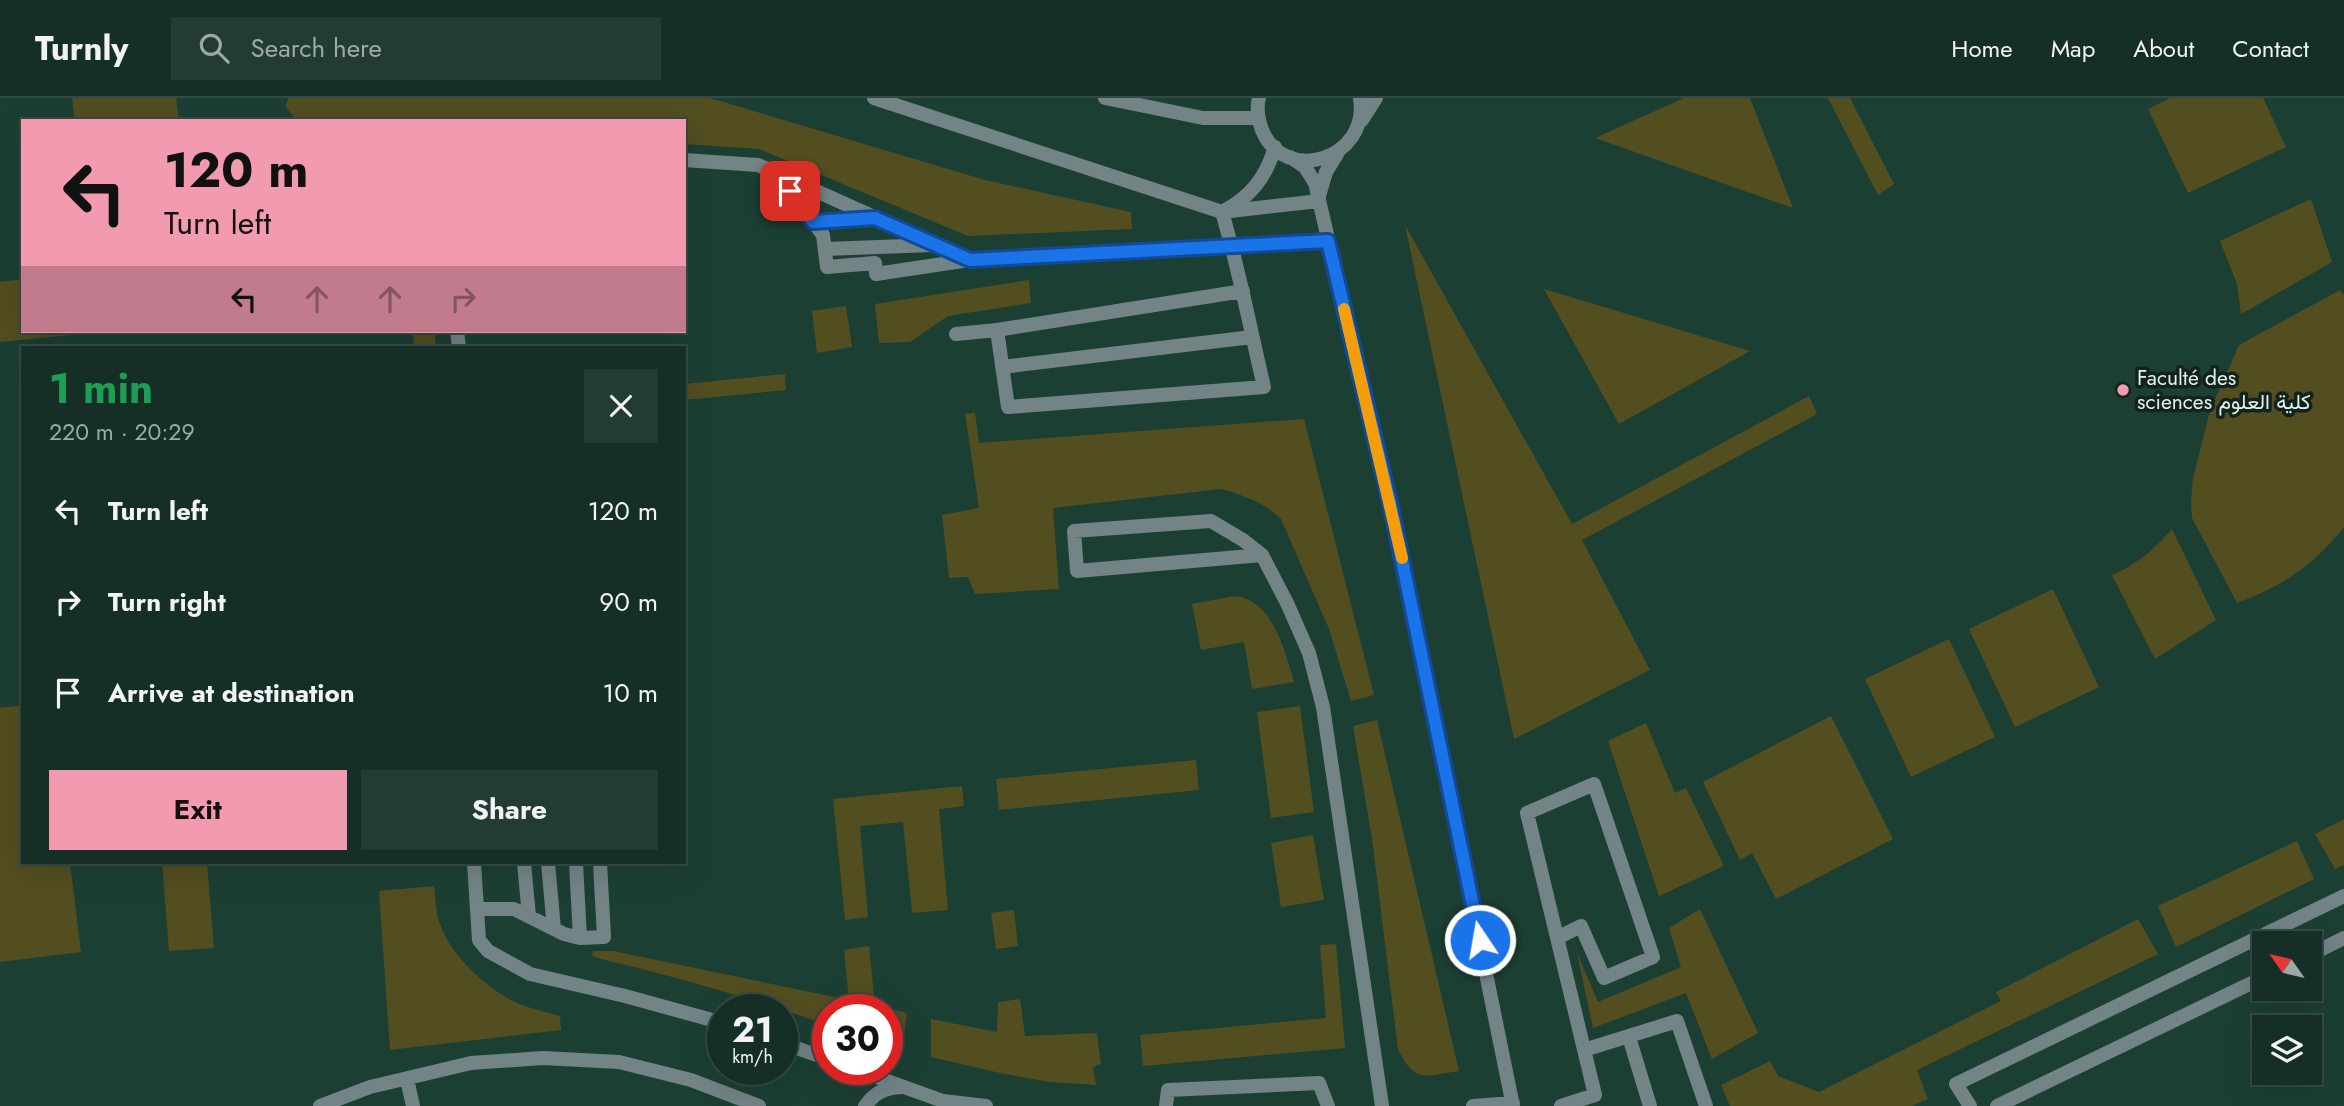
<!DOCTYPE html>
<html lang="en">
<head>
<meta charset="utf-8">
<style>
	body { margin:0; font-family:Jost,Vazirmatn,sans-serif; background:#223b33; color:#f1f3f6; height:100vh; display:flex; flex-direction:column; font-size:26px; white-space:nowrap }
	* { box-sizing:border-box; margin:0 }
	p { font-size:23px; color:#9da9a7 }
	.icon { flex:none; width:38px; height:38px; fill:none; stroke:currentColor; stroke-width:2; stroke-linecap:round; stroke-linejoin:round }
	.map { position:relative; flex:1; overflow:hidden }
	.panel { position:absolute; left:21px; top:248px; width:665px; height:518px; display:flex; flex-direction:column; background:#152f27; border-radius:0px; box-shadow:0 7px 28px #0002,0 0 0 2px #344a44 }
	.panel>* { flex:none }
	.banner { position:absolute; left:21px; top:21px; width:665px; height:214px; border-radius:0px; box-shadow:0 7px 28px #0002,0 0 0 2px #344a44; background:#f29ab0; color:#111; overflow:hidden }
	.needle { width:46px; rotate:304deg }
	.controls { position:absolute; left:2252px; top:833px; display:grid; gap:14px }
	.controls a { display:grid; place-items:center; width:70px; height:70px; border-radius:0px; background:#152f27; box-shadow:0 7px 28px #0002,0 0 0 2px #344a44; font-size:35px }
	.speed { position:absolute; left:707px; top:896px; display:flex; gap:14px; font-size:35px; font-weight:700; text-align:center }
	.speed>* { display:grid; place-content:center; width:91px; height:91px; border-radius:50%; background:#152f27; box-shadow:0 7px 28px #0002,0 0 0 2px #344a44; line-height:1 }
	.speed small { font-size:18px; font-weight:400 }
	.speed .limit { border:10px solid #d22; background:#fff; color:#111 }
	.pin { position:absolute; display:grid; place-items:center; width:60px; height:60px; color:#fff; margin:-30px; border-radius:14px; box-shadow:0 4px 10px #0006 }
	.me { position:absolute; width:77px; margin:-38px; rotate:348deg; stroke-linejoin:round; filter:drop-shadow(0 0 5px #0008) }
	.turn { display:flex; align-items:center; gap:24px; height:147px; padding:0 28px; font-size:32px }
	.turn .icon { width:91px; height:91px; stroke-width:2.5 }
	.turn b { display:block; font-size:49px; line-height:60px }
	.lanes { display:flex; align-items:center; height:66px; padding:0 28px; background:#0003; justify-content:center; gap:35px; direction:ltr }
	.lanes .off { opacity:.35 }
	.round { display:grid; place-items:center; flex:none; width:74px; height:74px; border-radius:0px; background:#223b33 }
	.summary { display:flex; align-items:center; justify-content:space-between; height:119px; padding:0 28px }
	h1 { font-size:42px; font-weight:700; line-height:52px; color:#1e9e55 }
	.action { display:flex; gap:14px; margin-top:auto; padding:14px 28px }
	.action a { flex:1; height:80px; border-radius:0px; background:#f29ab0; color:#111; font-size:28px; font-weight:700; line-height:80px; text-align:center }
	.action a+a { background:#223b33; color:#f1f3f6 }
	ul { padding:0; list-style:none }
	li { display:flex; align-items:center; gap:21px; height:91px; padding:0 28px }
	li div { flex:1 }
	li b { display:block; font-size:26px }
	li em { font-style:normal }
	header { display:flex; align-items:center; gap:42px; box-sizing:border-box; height:98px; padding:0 35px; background:#152f27; border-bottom:2px solid #344a44 }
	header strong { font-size:33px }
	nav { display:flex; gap:38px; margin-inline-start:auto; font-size:24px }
	.search { width:490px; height:63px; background:#223b33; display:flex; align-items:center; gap:18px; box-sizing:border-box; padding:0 24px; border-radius:0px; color:#9da9a7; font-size:26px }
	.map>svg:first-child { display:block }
	.green { fill:#524e20 }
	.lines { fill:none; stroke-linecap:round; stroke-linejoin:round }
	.minor { stroke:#738486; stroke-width:14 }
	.route-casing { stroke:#114b97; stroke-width:18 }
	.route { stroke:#1a73e8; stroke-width:12 }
	.slow { stroke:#f59e0b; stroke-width:12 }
	.poi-dot { fill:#f29ab0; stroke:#13221d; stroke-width:2.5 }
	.labels { text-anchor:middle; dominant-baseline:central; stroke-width:7; stroke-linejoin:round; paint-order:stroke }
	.poi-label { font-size:21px; fill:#dff3eb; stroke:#13221d; text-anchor:start }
</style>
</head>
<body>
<header>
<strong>Turnly</strong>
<div class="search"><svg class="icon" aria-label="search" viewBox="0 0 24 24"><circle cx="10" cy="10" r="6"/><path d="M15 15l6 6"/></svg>Search here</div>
<nav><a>Home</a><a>Map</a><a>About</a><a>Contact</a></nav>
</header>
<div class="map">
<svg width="2344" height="1008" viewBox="0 0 2344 1008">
	<rect width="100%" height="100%" fill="#1c3f34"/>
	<path class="green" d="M72 0H176L179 23H75Z
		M289 0H710L985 82 1131 114 1132 131 968 138 759 51 684 46V23H297L285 8Z
		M1684 0H1750L1793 110 1595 40Z
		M1828 0H1850L1894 86 1878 97Z
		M2170 0H2263L2286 49 2188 95 2148 11Z
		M2311 101 2332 164 2241 216 2237 186 2220 143Z
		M1405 127 1572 426 1809 298 1817 316 1582 442 1650 572 1514 641Z
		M23 181V233H111L0 244V184Z
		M1029 182 1031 205 948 218 910 244 879 245 875 206Z
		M1544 191 1750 253 1619 326Z
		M2340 192 2344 197V429C2316 465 2281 490 2237 505L2192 420 2191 403 2193 380 2210 313 2239 247Z
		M846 208 852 249 817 255 812 213Z
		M413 233H434L436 250H414Z
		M785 276 786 292 684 302V286Z
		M975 315 979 345 1304 321 1374 597 1351 603 1329 531 1281 421C1265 405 1243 397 1221 391L1053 410 1059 491 975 496 968 479 949 480 942 417 979 410 965 316Z
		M2172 431 2216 522 2155 561 2112 477C2136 467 2156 450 2172 431Z
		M2053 491 2099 589 2015 629 1969 531Z
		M1235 498C1273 502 1285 553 1294 584L1252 591 1244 544 1201 552 1192 506Z
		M1949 541 1995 639 1911 679 1865 581Z
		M23 607V765H70L81 854 0 864V610Z
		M1300 608 1314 714 1271 720 1257 614Z
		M1831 618 1893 741 1776 801 1752 755 1740 762 1703 684Z
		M1377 622 1459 973C1425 978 1415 986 1398 951L1372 741 1353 628Z
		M1646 625 1675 695 1686 690 1724 768 1659 798 1608 643Z
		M1196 662 1199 692 999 712 996 681Z
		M962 688 964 708 939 711 948 812 912 815 903 724 860 728 868 819 845 822 833 701Z
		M2344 721V767L2335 771 2315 736Z
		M1313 737 1324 802 1281 809 1271 745Z
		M2297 743 2314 781 2176 849 2158 808Z
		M162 765H207L214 850 169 853Z
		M434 788C436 800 435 814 440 826 451 857 481 885 509 901 525 910 543 913 560 918L561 932 390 952 379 793Z
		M1700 811 1758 935 1712 961 1686 895 1593 930 1577 855 1598 904 1681 869 1669 830Z
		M1014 812 1018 848 996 851 991 815Z
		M2138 821 2158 856 1917 972 1928 1001 1912 1008H1730L1721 987 1770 963 1778 978 1819 994 2001 903 1996 894Z
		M1336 846 1345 950 1143 968 1140 937 1326 920 1320 847Z
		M869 848 875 907 907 915 902 951 887 946V912H828V927C752 901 675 878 597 860L592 858 593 853H613L849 902 844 852Z
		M1020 901 1025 938 1097 935 1101 966 1093 969 1096 987 1050 984 1000 975 931 959V921L997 934 998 904Z"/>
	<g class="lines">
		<path class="minor" d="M874 0 1222 114 1319 103
			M1105 0 1203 20H1258
			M1259 0C1256 11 1258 21 1262 32 1285 88 1370 61 1360 0
			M1362 22 1376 0
			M1290 59 1305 69 1315 85 1391 409 1513 1008
			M684 62 758 67 970 162 1328 143
			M779 77 823 137 827 169 875 165 876 176 969 162
			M1319 98 1326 74 1337 56
			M813 124 871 120
			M825 151 932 147
			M1243 193 997 232 1008 309 1264 289C1250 230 1239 171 1222 114 1251 99 1266 79 1275 49
			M457 233 459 250
			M956 236 997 232
			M1002 269 1252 239
			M1262 457 1077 473 1074 433 1211 423 1243 442 1262 457 1287 505 1309 555 1323 609 1382 1008
			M474 765 479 842 488 853 530 876 625 898 723 925
			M524 765 529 818
			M548 765 554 831
			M576 765 580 840
			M477 811H514L564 836 580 840 604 839 600 765
			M1557 840 1581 828 1604 880 1653 859 1594 686 1527 715C1550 809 1572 903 1595 997L1561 1008
			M2310 857 2344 840
			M1629 939 1650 1008
			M782 945 828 961
			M1584 952 1677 923 1706 1008
			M854 971 943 1003 986 1008
			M407 981 413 1008
			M320 1008 370 989 471 965 543 960 619 964 691 982 759 1008
			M865 1008C875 994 885 990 902 989
			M1166 1008 1168 992 1319 985 1328 1008
			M1473 1008 1513 1005
			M1970 1008 1956 986 2344 798
			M1997 1008 2264 879"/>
	</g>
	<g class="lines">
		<defs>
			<path id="route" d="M790 93 813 124 875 120 970 162 1328 143 1391 409 1480 842"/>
		</defs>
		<use href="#route" class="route-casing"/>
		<use href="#route" class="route"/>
		<path class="slow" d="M1344 211 1402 460"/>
	</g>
	<circle class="poi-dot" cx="2123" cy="292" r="7"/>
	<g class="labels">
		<g class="poi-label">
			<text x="2137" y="280">Faculté des<tspan x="2137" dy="24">sciences كلية العلوم</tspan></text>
		</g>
	</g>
</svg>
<div class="controls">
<a><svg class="needle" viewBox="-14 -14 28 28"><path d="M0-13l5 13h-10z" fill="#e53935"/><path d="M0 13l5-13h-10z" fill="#9da9a7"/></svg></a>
<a><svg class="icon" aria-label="layers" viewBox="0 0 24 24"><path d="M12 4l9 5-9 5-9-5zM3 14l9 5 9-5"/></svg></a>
</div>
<div class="speed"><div>21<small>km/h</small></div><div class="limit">30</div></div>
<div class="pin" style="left:790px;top:93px;background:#d93025"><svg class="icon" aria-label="arrive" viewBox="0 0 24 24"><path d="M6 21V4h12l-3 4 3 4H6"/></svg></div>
<svg class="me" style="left:1480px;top:842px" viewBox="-20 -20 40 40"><circle r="17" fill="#1a73e8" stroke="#fff" stroke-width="3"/><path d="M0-11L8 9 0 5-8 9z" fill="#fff"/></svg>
<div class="banner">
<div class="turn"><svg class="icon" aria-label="left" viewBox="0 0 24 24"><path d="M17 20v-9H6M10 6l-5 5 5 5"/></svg><div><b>120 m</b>Turn left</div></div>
<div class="lanes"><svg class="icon" aria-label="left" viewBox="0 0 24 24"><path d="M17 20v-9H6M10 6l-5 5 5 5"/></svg><svg class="icon off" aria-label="ahead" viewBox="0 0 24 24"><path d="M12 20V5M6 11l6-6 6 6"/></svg><svg class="icon off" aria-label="ahead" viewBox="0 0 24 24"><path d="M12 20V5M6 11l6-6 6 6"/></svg><svg class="icon off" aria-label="right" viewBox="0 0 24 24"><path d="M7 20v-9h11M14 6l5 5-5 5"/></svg></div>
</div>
<section class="panel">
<div class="summary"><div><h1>1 min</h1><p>220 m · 20:29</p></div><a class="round"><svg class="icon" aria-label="close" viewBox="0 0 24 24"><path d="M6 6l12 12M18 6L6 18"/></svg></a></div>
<ul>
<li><svg class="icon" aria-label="left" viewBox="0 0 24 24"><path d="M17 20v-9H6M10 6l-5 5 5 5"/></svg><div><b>Turn left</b></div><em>120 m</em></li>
<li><svg class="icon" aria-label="right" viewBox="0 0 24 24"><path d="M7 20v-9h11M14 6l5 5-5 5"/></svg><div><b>Turn right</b></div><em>90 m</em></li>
<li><svg class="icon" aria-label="arrive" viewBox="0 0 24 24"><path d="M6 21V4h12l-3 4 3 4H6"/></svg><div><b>Arrive at destination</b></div><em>10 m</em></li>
</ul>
<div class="action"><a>Exit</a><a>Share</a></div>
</section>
</div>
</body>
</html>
